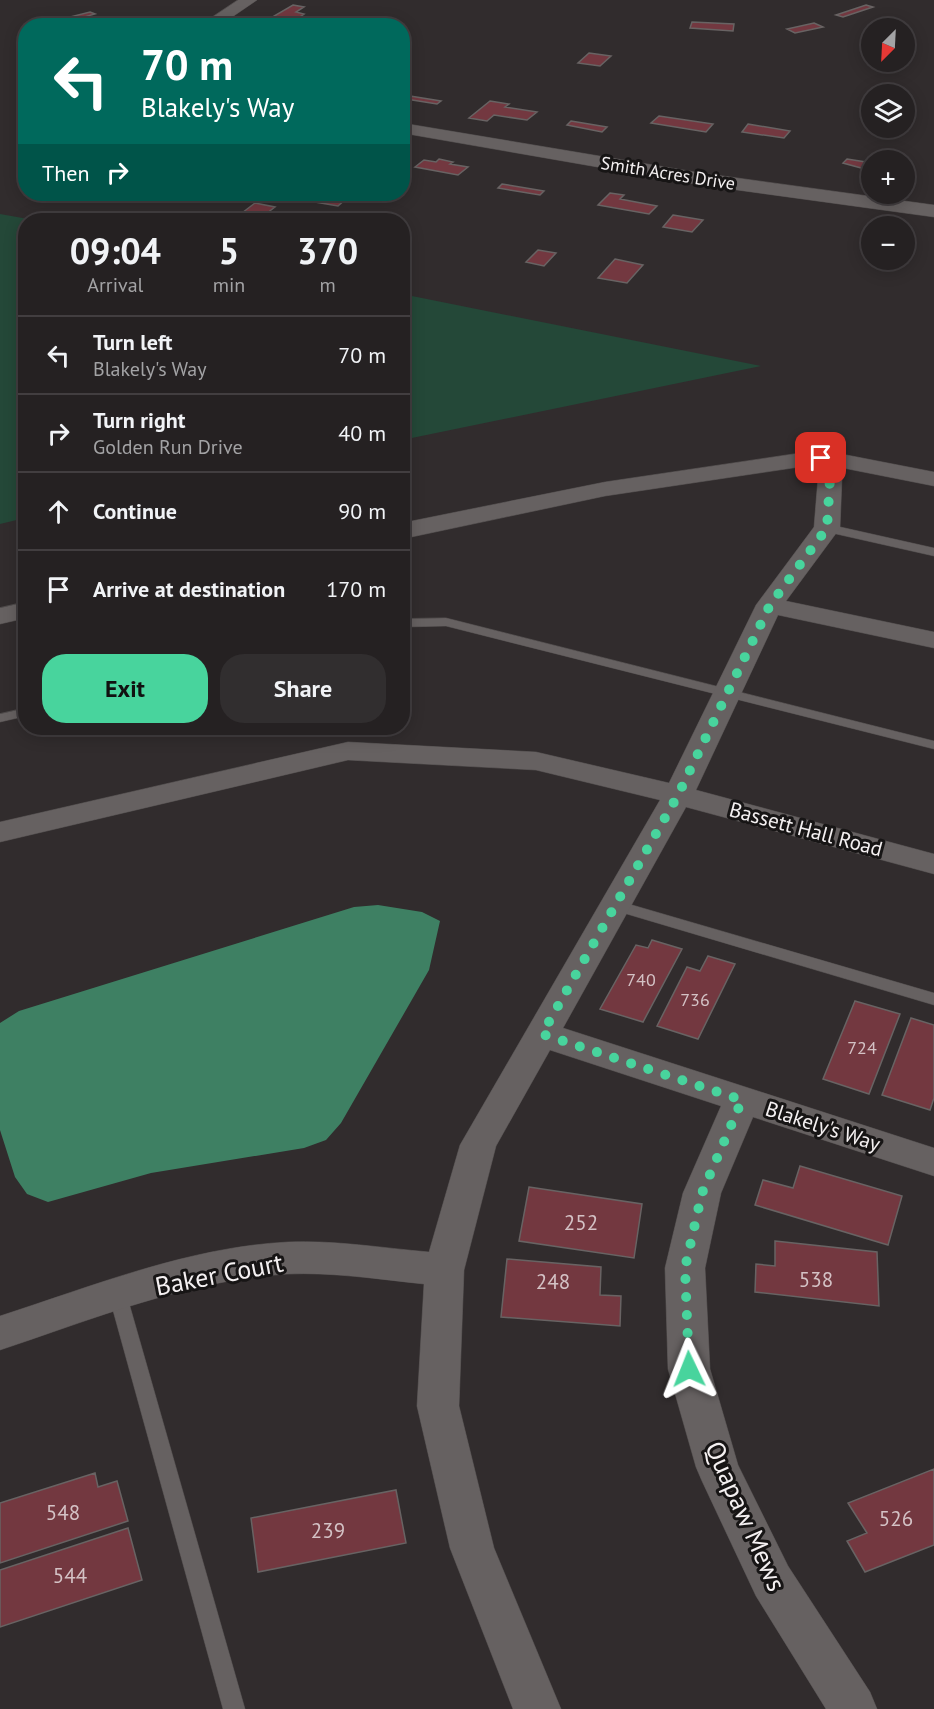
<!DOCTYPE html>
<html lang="en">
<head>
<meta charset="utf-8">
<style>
	body { margin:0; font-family:"PT Sans",sans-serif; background:#312e2f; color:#f1f3f6; height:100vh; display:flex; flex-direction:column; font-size:22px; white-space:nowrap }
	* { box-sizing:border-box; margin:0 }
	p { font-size:20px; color:#a3a3a5 }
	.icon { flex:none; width:33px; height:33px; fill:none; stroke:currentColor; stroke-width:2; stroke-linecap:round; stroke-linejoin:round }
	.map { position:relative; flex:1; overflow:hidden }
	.drawer { position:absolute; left:18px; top:213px; width:392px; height:522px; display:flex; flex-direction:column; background:#252122; border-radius:24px; box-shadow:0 3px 15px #0003,0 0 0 2px #423e40 }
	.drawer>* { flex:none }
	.hud { position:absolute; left:18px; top:18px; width:392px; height:183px; border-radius:24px; box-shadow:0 3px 15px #0003,0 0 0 2px #423e40; background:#00695c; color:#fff; overflow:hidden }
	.needle { width:39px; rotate:204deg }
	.fabs { position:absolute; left:861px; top:18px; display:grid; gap:12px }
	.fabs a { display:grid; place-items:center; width:54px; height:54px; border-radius:50%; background:#252122; box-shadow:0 3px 15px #0003,0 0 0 2px #423e40; font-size:30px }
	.pin { position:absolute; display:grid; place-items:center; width:51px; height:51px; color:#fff; margin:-26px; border-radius:12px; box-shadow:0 3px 9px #0006 }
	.me { position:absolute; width:66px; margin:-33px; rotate:358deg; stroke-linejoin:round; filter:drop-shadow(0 0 4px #0008) }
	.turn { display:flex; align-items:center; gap:21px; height:126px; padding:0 24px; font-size:27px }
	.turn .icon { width:78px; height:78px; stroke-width:2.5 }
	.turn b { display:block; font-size:42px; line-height:51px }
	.then { display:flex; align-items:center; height:57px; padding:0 24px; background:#0003; gap:12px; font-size:22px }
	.eta { display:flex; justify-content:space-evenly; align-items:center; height:102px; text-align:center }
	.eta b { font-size:36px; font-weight:700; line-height:42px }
	.cta { display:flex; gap:12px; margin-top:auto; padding:12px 24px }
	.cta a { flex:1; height:69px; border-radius:24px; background:#48d49d; color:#111; font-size:24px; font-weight:700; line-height:69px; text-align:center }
	.cta a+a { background:#312e2f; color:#f1f3f6 }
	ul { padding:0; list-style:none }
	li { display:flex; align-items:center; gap:18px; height:78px; padding:0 24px; border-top:2px solid #423e40 }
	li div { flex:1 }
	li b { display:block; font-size:22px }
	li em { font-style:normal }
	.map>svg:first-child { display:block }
	.green { fill:#244838 }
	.water { fill:#3e8063 }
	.building { fill:#733840; stroke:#686363; stroke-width:1.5 }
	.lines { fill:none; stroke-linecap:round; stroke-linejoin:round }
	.lane-casing { stroke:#4e4a4a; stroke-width:1 }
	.street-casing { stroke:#4e4a4a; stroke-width:1 }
	.lane { fill:#666161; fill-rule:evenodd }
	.street { fill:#666161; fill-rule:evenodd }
	.route { stroke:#48d49d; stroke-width:10; stroke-dasharray:0 18 }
	.labels { text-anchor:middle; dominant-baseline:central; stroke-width:6; stroke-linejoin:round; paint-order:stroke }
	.far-street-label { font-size:18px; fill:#f4f0f1; stroke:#171515 }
	.number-label { font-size:18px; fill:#d4c2c5 }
	.street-label { font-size:21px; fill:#f4f0f1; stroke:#171515 }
	.near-number-label { font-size:21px; fill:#d4c2c5 }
	.near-street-label { font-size:26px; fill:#f4f0f1; stroke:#171515 }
</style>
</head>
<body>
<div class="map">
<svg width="934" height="1709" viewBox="0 0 934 1709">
	<rect width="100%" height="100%" fill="#312c2d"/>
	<path class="green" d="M0 214 34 220H26L25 518 0 524Z
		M402 294 761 366 402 440Z"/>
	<path class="water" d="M378 905 422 912 440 921 429 970 341 1123 326 1140 304 1148 151 1173 48 1202 27 1194 15 1177 0 1130V1023L19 1011 354 907Z"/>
	<path class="building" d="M293 5 304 7 296 12 304 14 287 26 269 23 274 19H269Z
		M866 5 873 7 843 17 836 15Z
		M90 12 95 14 67 22 62 19Z
		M692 22 734 24 733 31 690 28Z
		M814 23 823 27 795 33 787 29Z
		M589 53 611 56 600 66 578 63Z
		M410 96 441 101 437 104 406 99Z
		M490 101 509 104 505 107 537 112 527 120 494 115 487 121 469 118Z
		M659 116 713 124 706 132 651 123Z
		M571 121 607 127 602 132 567 125Z
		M748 124 790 131 784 138 742 132Z
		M439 159 453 162 450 164 468 167 458 175 415 167 424 160 436 162Z
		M847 159 872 163V171L843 163Z
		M502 184 544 191 540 195 498 188Z
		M610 193 624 195 620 199 657 206 649 214 598 205Z
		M317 194 346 199 338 206 309 201Z
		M255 203 275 207 258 220 238 216Z
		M91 213 117 218 113 220H43L52 214 81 220Z
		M673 215 703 220 692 232 663 227Z
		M538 250 556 253 544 266 526 262Z
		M615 259 643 265 627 283 598 278Z
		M652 940 682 949 643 1022 600 1009 636 945 648 948Z
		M708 956 735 964 698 1039 657 1026 687 967 700 971Z
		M855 1001 900 1014 869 1094 823 1079Z
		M911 1018 934 1025V1098L930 1110 882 1095Z
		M800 1166 902 1196 888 1245 755 1205 763 1180 793 1188Z
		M529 1187 642 1204 634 1258 519 1241Z
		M775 1241 877 1252 879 1306 755 1292 756 1264 775 1266Z
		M507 1259 601 1267 600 1295 621 1296 620 1326 501 1317Z
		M934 1469V1545L865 1572 847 1541 867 1533 848 1503Z
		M95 1473 98 1487 117 1481 128 1521 0 1563V1503Z
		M396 1490 406 1543 258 1572 251 1518Z
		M128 1528 142 1580 0 1627V1570Z"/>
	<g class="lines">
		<defs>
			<path id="lane" d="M827 524 934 548V556L823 531V525Z
				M446 618 934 741V749L446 626 402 627V619Z
				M26 708V716L0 722V714Z
				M615 900 934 993V1005L610 909 607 905 610 901Z
				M118 1288 125 1290 127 1296 245 1709H223L109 1296 111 1290Z"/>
			<path id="street" d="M238 0H257L219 26H199Z
				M402 123 701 173 934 205V217L701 185 402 133Z
				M821 450 934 472V486L838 467 842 478 840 528 786 601 934 632V648L778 615 696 790 934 854V874L686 807 563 1028 934 1148V1176L753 1117 721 1193 705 1268 710 1369 738 1465 788 1566 870 1692 877 1709H826L756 1596 702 1481 696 1467 668 1369 665 1268 683 1193 721 1106 550 1050 496 1146 464 1270 459 1406 494 1548 561 1709H513L450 1548 417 1406 424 1284C378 1279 332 1272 287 1274 188 1280 93 1319 0 1350V1316C93 1286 189 1247 288 1242 335 1240 382 1248 429 1252L460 1145 660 800 536 770 348 760 0 842V822L348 742 536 752 669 783 756 605 814 527 818 478 813 465 605 496 402 539V523L605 482Z
				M26 602V618L0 624V608Z"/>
		</defs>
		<use href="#lane" class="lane-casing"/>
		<use href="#street" class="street-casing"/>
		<use href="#lane" class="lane"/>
		<use href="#street" class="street"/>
	</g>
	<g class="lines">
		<path class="route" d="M689 1369 685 1268 702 1193 742 1100 542 1034 678 795 770 605 827 528 830 478 821 458"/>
	</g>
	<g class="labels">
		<g class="far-street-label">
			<text transform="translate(668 173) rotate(9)">Smith Acres Drive</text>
		</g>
		<g class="number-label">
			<text x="641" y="979">740</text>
			<text x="695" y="999">736</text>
			<text x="862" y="1047">724</text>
		</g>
		<g class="street-label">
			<text transform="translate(806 829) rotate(15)">Bassett Hall Road</text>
			<text transform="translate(823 1126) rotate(18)">Blakely's Way</text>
		</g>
		<g class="near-number-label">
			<text x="581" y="1222">252</text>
			<text x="816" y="1279">538</text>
			<text x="553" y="1281">248</text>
			<text x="63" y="1512">548</text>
			<text x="896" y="1518">526</text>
			<text x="328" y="1530">239</text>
			<text x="70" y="1575">544</text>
		</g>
		<g class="near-street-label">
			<text transform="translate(219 1274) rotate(-11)">Baker Court</text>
			<text transform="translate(746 1516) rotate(66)">Quapaw Mews</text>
		</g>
	</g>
</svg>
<div class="fabs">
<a><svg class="needle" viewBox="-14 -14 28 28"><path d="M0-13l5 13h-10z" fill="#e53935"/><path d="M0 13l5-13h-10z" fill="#a3a3a5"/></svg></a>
<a><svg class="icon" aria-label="layers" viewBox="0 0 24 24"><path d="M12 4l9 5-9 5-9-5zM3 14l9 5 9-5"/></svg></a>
<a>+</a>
<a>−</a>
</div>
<div class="pin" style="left:821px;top:458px;background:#d93025"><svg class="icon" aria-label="arrive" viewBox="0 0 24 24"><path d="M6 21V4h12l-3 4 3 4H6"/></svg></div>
<svg class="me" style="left:689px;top:1369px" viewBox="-20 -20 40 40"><path d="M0-17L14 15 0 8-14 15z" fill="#48d49d" stroke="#fff" stroke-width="4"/></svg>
<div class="hud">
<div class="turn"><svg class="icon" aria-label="left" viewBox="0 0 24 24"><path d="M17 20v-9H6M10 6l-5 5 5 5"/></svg><div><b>70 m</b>Blakely's Way</div></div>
<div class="then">Then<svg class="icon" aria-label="right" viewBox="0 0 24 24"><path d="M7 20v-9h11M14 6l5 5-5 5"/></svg></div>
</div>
<section class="drawer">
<div class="eta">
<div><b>09:04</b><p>Arrival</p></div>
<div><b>5</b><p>min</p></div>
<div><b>370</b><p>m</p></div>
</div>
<ul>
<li><svg class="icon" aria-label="left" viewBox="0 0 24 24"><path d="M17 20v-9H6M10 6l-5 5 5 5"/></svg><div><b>Turn left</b><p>Blakely's Way</p></div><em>70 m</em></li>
<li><svg class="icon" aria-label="right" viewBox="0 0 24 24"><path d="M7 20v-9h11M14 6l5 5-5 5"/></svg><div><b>Turn right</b><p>Golden Run Drive</p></div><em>40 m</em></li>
<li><svg class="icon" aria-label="ahead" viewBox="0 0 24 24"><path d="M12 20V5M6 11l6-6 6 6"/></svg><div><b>Continue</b></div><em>90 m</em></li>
<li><svg class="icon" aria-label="arrive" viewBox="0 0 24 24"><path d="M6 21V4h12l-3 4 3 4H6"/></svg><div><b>Arrive at destination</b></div><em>170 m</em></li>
</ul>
<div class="cta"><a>Exit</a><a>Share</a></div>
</section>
</div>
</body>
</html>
